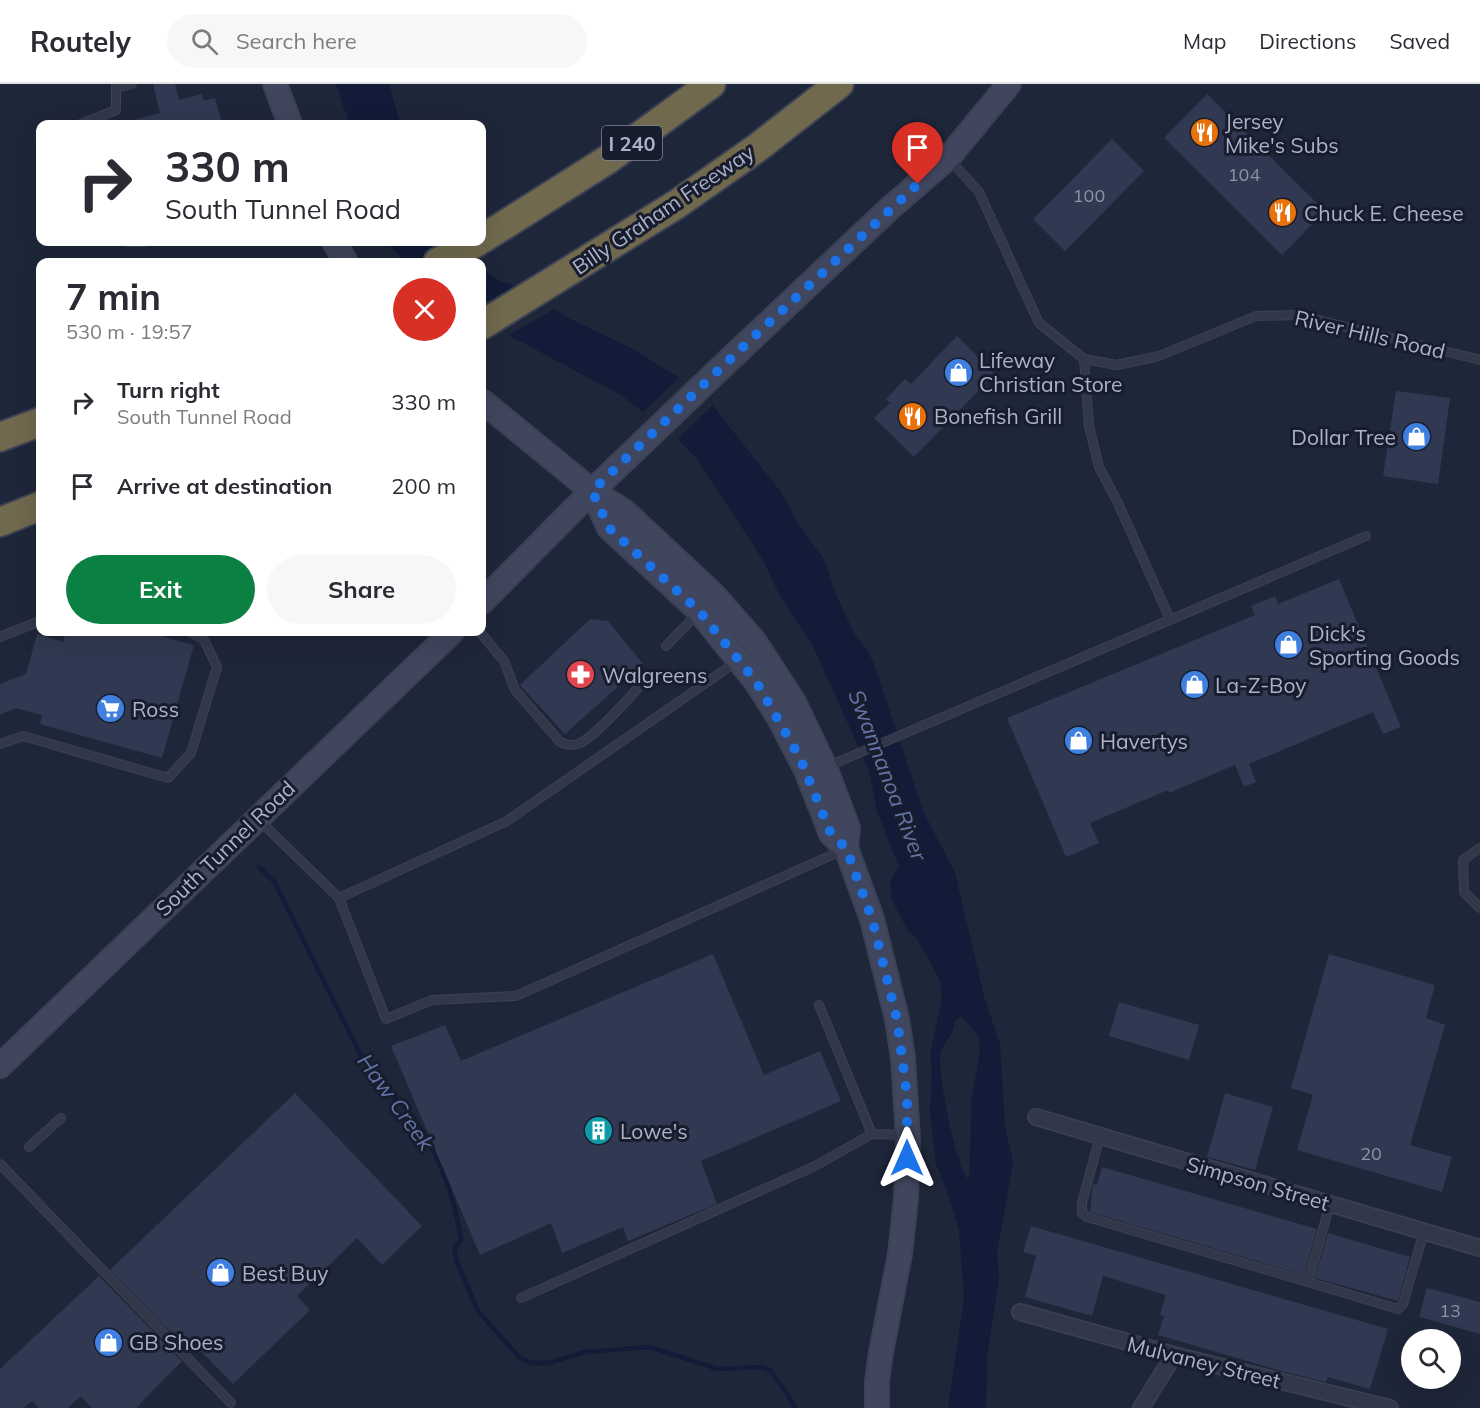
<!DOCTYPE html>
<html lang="en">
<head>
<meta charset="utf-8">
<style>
	body { margin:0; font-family:Mulish,sans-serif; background:#f7f7f7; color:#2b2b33; height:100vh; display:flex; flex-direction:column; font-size:22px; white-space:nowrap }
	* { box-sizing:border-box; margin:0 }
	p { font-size:20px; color:#7c7c81 }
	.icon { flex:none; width:33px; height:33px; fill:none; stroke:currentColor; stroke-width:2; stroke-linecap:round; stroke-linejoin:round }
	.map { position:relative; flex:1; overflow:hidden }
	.details { position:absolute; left:36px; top:174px; width:450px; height:378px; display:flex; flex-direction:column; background:#fff; border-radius:12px; box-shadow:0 6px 24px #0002 }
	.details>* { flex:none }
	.hud { position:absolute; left:36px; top:36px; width:450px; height:126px; border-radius:12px; box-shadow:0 6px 24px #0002; background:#fff; color:#2b2b33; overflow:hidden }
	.fabs { position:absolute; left:1401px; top:1245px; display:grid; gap:12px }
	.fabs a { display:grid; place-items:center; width:60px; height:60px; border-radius:50%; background:#fff; box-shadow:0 6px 24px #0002; font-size:30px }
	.pin { position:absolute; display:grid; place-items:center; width:51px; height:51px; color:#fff; margin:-62px -26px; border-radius:50% 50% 50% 0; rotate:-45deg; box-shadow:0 0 6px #0007 }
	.pin .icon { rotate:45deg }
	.me { position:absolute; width:66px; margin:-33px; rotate:0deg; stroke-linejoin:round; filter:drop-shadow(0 0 4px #0008) }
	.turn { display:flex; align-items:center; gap:21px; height:126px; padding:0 30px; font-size:27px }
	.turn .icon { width:78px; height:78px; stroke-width:2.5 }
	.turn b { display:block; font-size:42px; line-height:51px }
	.round { display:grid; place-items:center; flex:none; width:63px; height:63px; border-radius:32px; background:#f7f7f7 }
	.headline { display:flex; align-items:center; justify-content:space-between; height:102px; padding:0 30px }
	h1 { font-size:36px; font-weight:700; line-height:45px }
	.primary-button { display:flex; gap:12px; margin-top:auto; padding:12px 30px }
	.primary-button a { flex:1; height:69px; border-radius:36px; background:#0b8043; color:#fff; font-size:24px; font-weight:700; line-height:69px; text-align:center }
	.primary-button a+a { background:#f7f7f7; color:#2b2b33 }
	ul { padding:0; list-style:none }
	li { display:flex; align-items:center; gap:18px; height:84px; padding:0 30px }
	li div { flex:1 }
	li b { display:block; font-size:22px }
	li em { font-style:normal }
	header { display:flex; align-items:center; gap:36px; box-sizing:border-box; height:84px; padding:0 30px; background:#fff; border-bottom:2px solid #e1e1e2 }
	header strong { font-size:28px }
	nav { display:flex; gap:33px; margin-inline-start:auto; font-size:21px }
	.search { width:420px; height:54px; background:#f7f7f7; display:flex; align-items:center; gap:15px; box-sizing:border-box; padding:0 21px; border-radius:33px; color:#7c7c81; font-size:22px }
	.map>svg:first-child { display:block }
	.water { fill:#121b37; fill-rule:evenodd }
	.pier { fill:#1e2639 }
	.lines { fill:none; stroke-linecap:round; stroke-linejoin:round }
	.stream { stroke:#121b37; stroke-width:4.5 }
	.building { fill:#303951 }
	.lane-casing { stroke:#3c4153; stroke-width:10 }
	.street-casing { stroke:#3c4153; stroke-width:18 }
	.secondary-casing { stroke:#3c4153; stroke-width:26 }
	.highway-casing { stroke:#3d4254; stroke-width:32 }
	.lane { stroke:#32384a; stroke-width:8 }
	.street { stroke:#32384a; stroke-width:15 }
	.secondary { stroke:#40465d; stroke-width:22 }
	.highway { stroke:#70694e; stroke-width:28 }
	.route { stroke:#1a73e8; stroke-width:10; stroke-dasharray:0 18 }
	.labels { text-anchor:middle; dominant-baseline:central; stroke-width:6; stroke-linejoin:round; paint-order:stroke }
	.number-label { font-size:18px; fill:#8b92a8 }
	.shield { fill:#181d2e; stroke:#808599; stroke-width:1.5 }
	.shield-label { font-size:20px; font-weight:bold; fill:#acb2c7 }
	.poi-label { font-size:21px; fill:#acb2c7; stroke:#181d2e; text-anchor:start }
	.street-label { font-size:21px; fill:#acb2c7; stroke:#181d2e }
	.water-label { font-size:22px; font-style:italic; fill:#6275a9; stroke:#181d2e }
</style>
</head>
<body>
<header>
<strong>Routely</strong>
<div class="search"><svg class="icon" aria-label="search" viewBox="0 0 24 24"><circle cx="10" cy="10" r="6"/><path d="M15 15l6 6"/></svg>Search here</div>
<nav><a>Map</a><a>Directions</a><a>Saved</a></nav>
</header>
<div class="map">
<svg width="1480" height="1324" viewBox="0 0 1480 1324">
	<rect width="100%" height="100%" fill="#1e2639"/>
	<path class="water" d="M336 0H389L400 40H349Z
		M387 158H447L471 178H405Z
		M482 185 500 197 524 204 568 234 633 265 681 295 709 317 781 408 798 440 825 477 835 509 856 553 866 564 874 580 923 727 955 789 985 916 1000 960 1005 1041 1013 1079 997 1169 999 1193 987 1273 986 1324H948L964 1214 959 1146 946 1104 936 1080 930 1028 932 986 930 971 942 914 940 897 927 872 915 852 908 847 892 816 890 797 899 783 877 727 869 686 813 562 779 510 763 476 697 375 678 355 621 311 482 237ZM961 933 967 938 978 952 980 967 971 1018 970 1085 968 1095C955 1081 939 993 940 973 941 964 945 958 950 952 953 949 954 940 956 935Z"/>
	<path class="pier" d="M519 200 556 224 504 254 482 241V220Z
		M681 292 715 319 676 357 641 330Z"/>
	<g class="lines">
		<path class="stream" d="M259 783 274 797 363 976C369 985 375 995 382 1003 388 1009 397 1014 403 1021 434 1057 455 1109 461 1156L454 1164 457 1178 478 1227 519 1273 530 1279H548L585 1268 650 1263 718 1285 762 1283 770 1286 788 1311 795 1324"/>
	</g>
	<path class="building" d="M153 0H175L179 16 202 10 204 17 215 14 222 40H131V37L160 29Z
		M1207 10 1325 127 1282 171 1164 54Z
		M1112 55 1144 87 1065 167 1033 135Z
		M957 252 995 290 914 373 874 334 890 319 886 315 905 295 911 300Z
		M1396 307 1450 314 1438 400 1383 392Z
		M1339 495 1401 643 1383 650 1373 628 1249 680 1256 698 1244 703 1235 681 1169 709 1168 706 1090 739 1099 759 1066 773 1007 634 1255 531 1251 522 1275 512 1278 520Z
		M590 535 608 537 643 580 565 650 520 601Z
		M66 548H147L194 561 162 674 40 640 42 631 16 624 0 631V600L26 590 37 550 63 558Z
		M713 870 764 991 820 967 841 1017 701 1077 717 1120 628 1157 623 1143 562 1169 551 1139 480 1171 391 962 445 941 461 977Z
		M1329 870 1435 901 1426 934 1445 941 1410 1061 1452 1073 1442 1108 1297 1066 1313 1011 1291 1004Z
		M1119 918 1199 941 1189 976 1109 952Z
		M295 1009 422 1142 382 1181 357 1154 297 1212 310 1226 233 1300 196 1262 190 1268 110 1186Z
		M1225 1009 1273 1023 1255 1086 1207 1073Z
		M1102 1083 1317 1145 1304 1191 1090 1128 1093 1100 1097 1101Z
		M1031 1142 1388 1245 1370 1305 1328 1293 1326 1298 1281 1287 1158 1251 1164 1232 1160 1231 1166 1211 1103 1192 1092 1232 1025 1213 1036 1172 1023 1168Z
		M1328 1149 1410 1173 1398 1217 1315 1194Z
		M99 1192 182 1277 136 1324H92L81 1312 68 1324H39L32 1317 24 1324H0V1285Z
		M1427 1204 1480 1218V1250L1419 1233Z"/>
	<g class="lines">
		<defs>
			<path id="lane" d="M116 4 132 0
				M81 40 116 26V0
				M949 75 979 108 1039 239 1084 275 1117 281 1159 272 1256 232 1298 231 1480 276
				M127 158H145
				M1084 275 1089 342 1099 383 1117 417 1170 535
				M480 548 504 577 515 606 560 658C566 661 571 662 578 660 595 654 636 606 649 592
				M0 553 40 537
				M666 562 698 529
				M0 660 23 652 168 694 191 669 217 583 204 556 190 548
				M826 683 1366 452
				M260 737 339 814 386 935 432 916 516 912 843 766
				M1480 764 1463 776 1464 808 1480 824
				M339 814 507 737 736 578
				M819 921 872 1050
				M1100 1052 1082 1119V1129L1087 1133 1308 1198 1330 1120
				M29 1063 61 1034
				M0 1080 231 1319
				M1308 1198 1398 1225 1403 1220 1424 1147
				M521 1214 813 1083 872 1050 906 1051"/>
			<path id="street" d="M1036 1033 1480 1164
				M1020 1228 1174 1271 1390 1324
				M1141 1324 1174 1271"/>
			<path id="secondary" d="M275 0 290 40
				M334 158 346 178
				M482 317 592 407 624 427 714 511 755 558 794 618 825 683 848 744 846 764
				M592 407 609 444 700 528 757 599 779 634 806 686 831 750 846 764 872 835 897 935 903 974 908 1054 906 1114 900 1170 881 1268 877 1297V1324
				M482 518 592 407 728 277 888 126 948 74 1009 0
				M0 982 452 548"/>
			<path id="highway" d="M482 155 607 76 711 0
				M438 178 477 158
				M482 241 677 120 757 64 839 0
				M0 353 40 338
				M0 438 40 422"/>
		</defs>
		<use href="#lane" class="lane-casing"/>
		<use href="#street" class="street-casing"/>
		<use href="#secondary" class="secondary-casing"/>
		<use href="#highway" class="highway-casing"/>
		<use href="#lane" class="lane"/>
		<use href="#street" class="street"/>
		<use href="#secondary" class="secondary"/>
		<use href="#highway" class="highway"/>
	</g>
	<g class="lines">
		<path class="route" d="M907 1074V1012L897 935 872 835 846 764 831 750 800 674 757 599 700 528 609 444 592 407 744 262 918 100"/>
	</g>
	<defs>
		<symbol id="restaurant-disc" viewBox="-11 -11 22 22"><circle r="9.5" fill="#e8710a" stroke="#181d2e"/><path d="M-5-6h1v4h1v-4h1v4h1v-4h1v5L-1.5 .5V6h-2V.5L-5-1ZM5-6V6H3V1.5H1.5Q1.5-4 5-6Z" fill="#fff"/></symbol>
		<symbol id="shop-disc" viewBox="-11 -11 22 22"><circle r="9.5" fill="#3f7fe0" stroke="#181d2e"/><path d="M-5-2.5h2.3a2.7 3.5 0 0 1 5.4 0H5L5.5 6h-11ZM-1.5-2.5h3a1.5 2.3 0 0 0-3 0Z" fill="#fff"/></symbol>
		<symbol id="pharmacy-disc" viewBox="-11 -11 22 22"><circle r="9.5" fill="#e0444e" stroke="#181d2e"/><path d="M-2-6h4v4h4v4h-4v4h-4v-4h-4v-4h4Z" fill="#fff"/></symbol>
		<symbol id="supermarket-disc" viewBox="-11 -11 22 22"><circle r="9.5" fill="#3f7fe0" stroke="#181d2e"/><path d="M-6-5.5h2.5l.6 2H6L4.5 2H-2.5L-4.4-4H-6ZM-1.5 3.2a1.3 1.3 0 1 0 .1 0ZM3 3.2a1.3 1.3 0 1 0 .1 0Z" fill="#fff"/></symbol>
		<symbol id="building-disc" viewBox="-11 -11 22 22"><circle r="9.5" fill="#0f9aa8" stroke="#181d2e"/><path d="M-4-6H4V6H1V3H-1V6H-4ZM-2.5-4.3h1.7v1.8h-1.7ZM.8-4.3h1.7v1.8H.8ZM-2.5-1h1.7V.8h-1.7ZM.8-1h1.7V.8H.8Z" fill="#fff"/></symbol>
	</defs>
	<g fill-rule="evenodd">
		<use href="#restaurant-disc" x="1188" y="32" width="33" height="33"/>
		<use href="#restaurant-disc" x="1266" y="112" width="33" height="33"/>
		<use href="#shop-disc" x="942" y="272" width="33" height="33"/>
		<use href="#restaurant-disc" x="896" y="316" width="33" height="33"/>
		<use href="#shop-disc" x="1400" y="336" width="33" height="33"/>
		<use href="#shop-disc" x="1272" y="544" width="33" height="33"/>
		<use href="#pharmacy-disc" x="564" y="574" width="33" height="33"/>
		<use href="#shop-disc" x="1178" y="584" width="33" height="33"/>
		<use href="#supermarket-disc" x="94" y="608" width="33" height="33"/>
		<use href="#shop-disc" x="1062" y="640" width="33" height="33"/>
		<use href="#building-disc" x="582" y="1030" width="33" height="33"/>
		<use href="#shop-disc" x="204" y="1172" width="33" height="33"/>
		<use href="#shop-disc" x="92" y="1242" width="33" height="33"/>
	</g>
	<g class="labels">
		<g class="number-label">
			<text x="1244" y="90">104</text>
			<text x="1089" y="111">100</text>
			<text x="1371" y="1069">20</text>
			<text x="1450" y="1226">13</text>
		</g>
		<rect class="shield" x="602" y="42" width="60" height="34" rx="4.5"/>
		<g class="shield-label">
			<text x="632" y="59">I 240</text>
		</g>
		<g class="poi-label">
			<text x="1225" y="37">Jersey<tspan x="1225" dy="24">Mike's Subs</tspan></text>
			<text x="1304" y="129">Chuck E. Cheese</text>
			<text x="979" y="276">Lifeway<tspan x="979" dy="24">Christian Store</tspan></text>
			<text x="934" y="332">Bonefish Grill</text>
			<text x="1396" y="353" text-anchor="end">Dollar Tree</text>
			<text x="1309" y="549">Dick's<tspan x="1309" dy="24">Sporting Goods</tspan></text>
			<text x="602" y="591">Walgreens</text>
			<text x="1215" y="601">La-Z-Boy</text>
			<text x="132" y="625">Ross</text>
			<text x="1100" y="657">Havertys</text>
			<text x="620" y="1047">Lowe's</text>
			<text x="242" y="1189">Best Buy</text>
			<text x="129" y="1258">GB Shoes</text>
		</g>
		<g class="street-label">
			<text transform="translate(663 125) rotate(-34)">Billy Graham Freeway</text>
			<text transform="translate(1370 250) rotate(13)">River Hills Road</text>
			<text transform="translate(225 764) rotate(-44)">South Tunnel Road</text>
			<text transform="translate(1258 1099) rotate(16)">Simpson Street</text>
			<text transform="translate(1204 1278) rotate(14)">Mulvaney Street</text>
		</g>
		<g class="water-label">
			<text transform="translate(888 691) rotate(69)">Swannanoa River</text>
			<text transform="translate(396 1018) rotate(54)">Haw Creek</text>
		</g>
	</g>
</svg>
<div class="fabs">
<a><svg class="icon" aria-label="search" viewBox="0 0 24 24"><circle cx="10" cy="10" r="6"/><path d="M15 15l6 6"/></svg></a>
</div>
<div class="pin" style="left:918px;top:100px;background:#d93025"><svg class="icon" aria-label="arrive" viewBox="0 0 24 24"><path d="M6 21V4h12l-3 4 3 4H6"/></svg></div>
<svg class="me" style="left:907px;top:1074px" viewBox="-20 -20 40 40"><path d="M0-17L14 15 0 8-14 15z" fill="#1a73e8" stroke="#fff" stroke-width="4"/></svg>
<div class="hud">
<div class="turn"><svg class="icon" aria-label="right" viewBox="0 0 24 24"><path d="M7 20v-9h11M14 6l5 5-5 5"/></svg><div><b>330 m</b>South Tunnel Road</div></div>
</div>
<section class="details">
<div class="headline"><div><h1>7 min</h1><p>530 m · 19:57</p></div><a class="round" style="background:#d93025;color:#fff"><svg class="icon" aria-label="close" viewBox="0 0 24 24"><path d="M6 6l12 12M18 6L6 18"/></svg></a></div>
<ul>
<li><svg class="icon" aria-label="right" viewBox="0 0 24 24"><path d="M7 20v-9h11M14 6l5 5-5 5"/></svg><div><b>Turn right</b><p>South Tunnel Road</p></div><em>330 m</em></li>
<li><svg class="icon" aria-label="arrive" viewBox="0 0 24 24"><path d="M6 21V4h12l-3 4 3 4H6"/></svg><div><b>Arrive at destination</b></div><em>200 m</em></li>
</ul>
<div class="primary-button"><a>Exit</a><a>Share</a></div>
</section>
</div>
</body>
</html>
